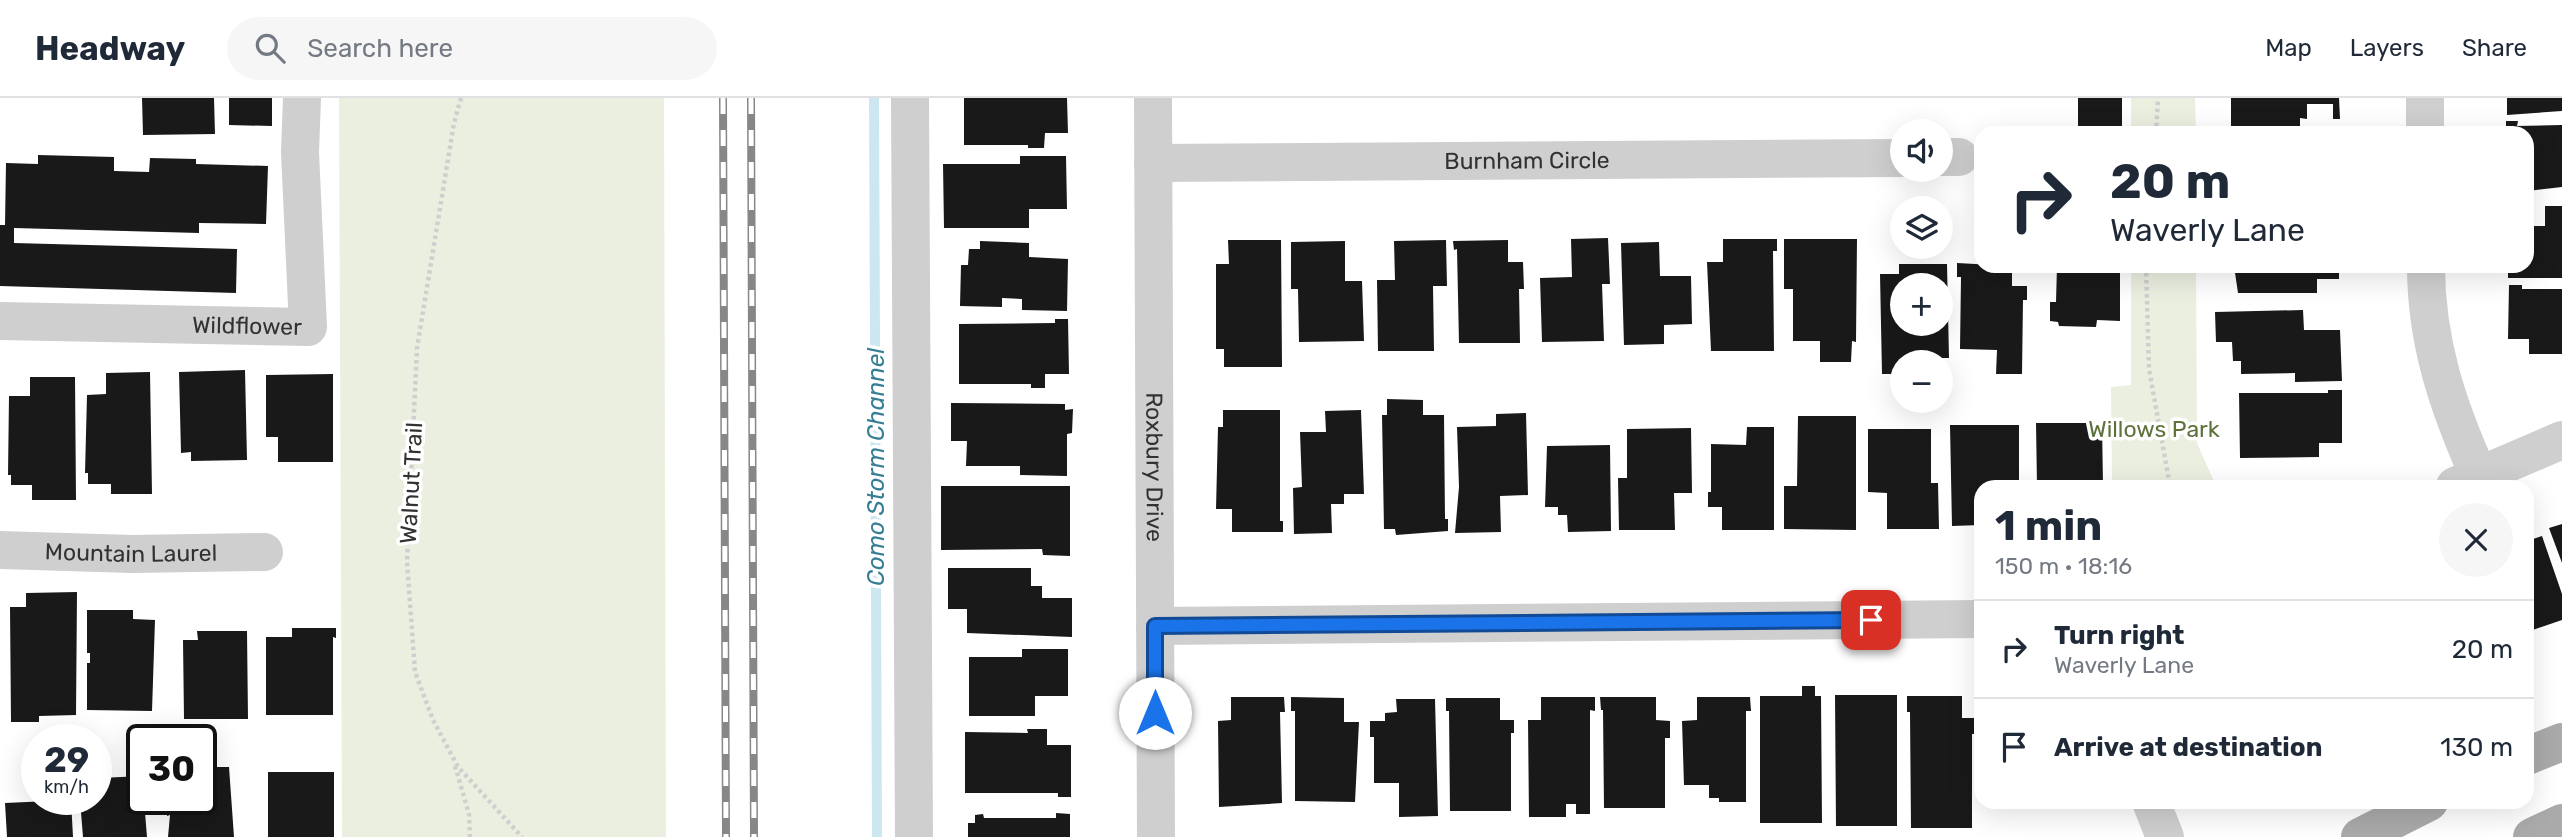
<!DOCTYPE html>
<html lang="en">
<head>
<meta charset="utf-8">
<style>
	body { margin:0; font-family:Rubik,sans-serif; background:#f6f6f7; color:#1f2937; height:100vh; display:flex; flex-direction:column; font-size:26px; white-space:nowrap }
	* { box-sizing:border-box; margin:0 }
	p { font-size:23px; color:#747a83 }
	.icon { flex:none; width:38px; height:38px; fill:none; stroke:currentColor; stroke-width:2; stroke-linecap:round; stroke-linejoin:round }
	.map { position:relative; flex:1; overflow:hidden }
	.side { position:absolute; left:1974px; top:382px; width:560px; height:329px; display:flex; flex-direction:column; background:#fff; border-radius:21px; box-shadow:0 7px 28px #0002 }
	.side>* { flex:none }
	.banner { position:absolute; left:1974px; top:28px; width:560px; height:147px; border-radius:21px; box-shadow:0 7px 28px #0002; background:#fff; color:#1f2937; overflow:hidden }
	.controls { position:absolute; left:1890px; top:21px; display:grid; gap:14px }
	.controls a { display:grid; place-items:center; width:63px; height:63px; border-radius:50%; background:#fff; box-shadow:0 7px 28px #0002; font-size:35px }
	.speed { position:absolute; left:21px; top:626px; display:flex; gap:14px; font-size:35px; font-weight:700; text-align:center }
	.speed>* { display:grid; place-content:center; width:91px; height:91px; border-radius:50%; background:#fff; box-shadow:0 7px 28px #0002; line-height:1 }
	.speed small { font-size:18px; font-weight:400 }
	.speed .limit { border:4px solid #111; border-radius:10px; background:#fff; color:#111 }
	.pin { position:absolute; display:grid; place-items:center; width:60px; height:60px; color:#fff; margin:-30px; border-radius:14px; box-shadow:0 4px 10px #0006 }
	.me { position:absolute; width:77px; margin:-38px; rotate:0deg; stroke-linejoin:round; filter:drop-shadow(0 0 5px #0008) }
	.turn { display:flex; align-items:center; gap:24px; height:147px; padding:0 21px; font-size:32px }
	.turn .icon { width:91px; height:91px; stroke-width:2.5 }
	.turn b { display:block; font-size:49px; line-height:60px }
	.round { display:grid; place-items:center; flex:none; width:74px; height:74px; border-radius:37px; background:#f6f6f7 }
	.overview { display:flex; align-items:center; justify-content:space-between; height:119px; padding:0 21px }
	h1 { font-size:42px; font-weight:700; line-height:52px }
	ul { padding:0; list-style:none }
	li { display:flex; align-items:center; gap:21px; height:98px; padding:0 21px; border-top:2px solid #e0e1e3 }
	li div { flex:1 }
	li b { display:block; font-size:26px }
	li em { font-style:normal }
	header { display:flex; align-items:center; gap:42px; box-sizing:border-box; height:98px; padding:0 35px; background:#fff; border-bottom:2px solid #e0e1e3 }
	header strong { font-size:33px }
	nav { display:flex; gap:38px; margin-inline-start:auto; font-size:24px }
	.search { width:490px; height:63px; background:#f6f6f7; display:flex; align-items:center; gap:18px; box-sizing:border-box; padding:0 24px; border-radius:38px; color:#747a83; font-size:26px }
	.map>svg:first-child { display:block }
	.green { fill:#ebefe0 }
	.lines { fill:none; stroke-linecap:round; stroke-linejoin:round }
	.stream { stroke:#cce7f0; stroke-width:10 }
	.building { fill:#191919; fill-rule:evenodd }
	.path { stroke:#cfcfcf; stroke-width:4.5; stroke-dasharray:3.5 3.5; stroke-linecap:butt }
	.minor { stroke:#cfcfcf; stroke-width:38 }
	.major { stroke:#aaa; stroke-width:38 }
	.rail-casing { stroke:#878787; stroke-width:8 }
	.rail { stroke:#fff; stroke-width:5; stroke-dasharray:16; stroke-linecap:butt }
	.route-casing { stroke:#114b97; stroke-width:18 }
	.route { stroke:#1a73e8; stroke-width:12 }
	.labels { text-anchor:middle; dominant-baseline:central; stroke-width:7; stroke-linejoin:round; paint-order:stroke }
	.street-label { font-size:23px; fill:#323232; stroke:#fff }
	.park-label { font-size:23px; fill:#5e723b; stroke:#fff }
	.water-label { font-size:24px; font-style:italic; fill:#377f95; stroke:#fff }
</style>
</head>
<body>
<header>
<strong>Headway</strong>
<div class="search"><svg class="icon" aria-label="search" viewBox="0 0 24 24"><circle cx="10" cy="10" r="6"/><path d="M15 15l6 6"/></svg>Search here</div>
<nav><a>Map</a><a>Layers</a><a>Share</a></nav>
</header>
<div class="map">
<svg width="2562" height="739" viewBox="0 0 2562 739">
	<rect width="100%" height="100%" fill="#fff"/>
	<path class="green" d="M339 0H664L666 739H342Z
		M2131 0H2195L2196 35H2131Z
		M2131 168H2196L2197 345 2216 388H2112L2111 289 2131 287Z"/>
	<g class="lines">
		<path class="stream" d="M874 0 877 739"/>
	</g>
	<path class="building" d="M142 0H214L215 36 143 37Z
		M229 0H272V28L229 27Z
		M964 0H1067L1068 35H1045L1044 50H1028V47H964Z
		M2078 0H2122V35H2078Z
		M2231 0H2339L2340 21H2333V6H2307V21L2300 20V35H2231Z
		M2507 0H2562V13L2507 17Z
		M2506 23H2518L2517 28 2562 27V89L2528 93 2527 35H2506Z
		M38 57 114 59V73L149 74 150 60 196 61V66L268 68 266 126 199 125V135L14 130V145L237 151 236 195 0 188V127H5L6 65 38 66Z
		M1020 58H1066L1067 111H1029V130H944L943 66H1020Z
		M2545 108H2562V180H2508V168H2527V128H2545Z
		M1608 140 1610 186H1602L1604 243 1542 244 1540 180 1572 179 1571 141Z
		M1723 141H1777V153H1773L1774 253H1711L1707 164H1723Z
		M1784 141H1857L1856 244 1852 243 1851 264H1820V243H1793V191H1784Z
		M1228 142H1281L1282 269H1224V251H1216V166H1229Z
		M1446 142 1447 188H1433L1434 253H1378L1377 182H1395L1394 143Z
		M1508 142V164H1523L1524 191H1519L1520 245H1459L1457 151 1454 152 1453 143Z
		M980 143 1029 145V159L1068 161 1067 213 1022 212V201L1002 200V209L960 208 961 167H968L969 151H980Z
		M1345 143V183H1362L1364 243 1299 244 1298 191H1291V144Z
		M1659 144 1660 178H1691L1692 226 1664 227V246L1624 247 1621 145Z
		M1957 165 2012 168V188H2027V202H2023L2022 276H1996L1997 252 1960 251 1961 179H1957Z
		M1899 166H1947L1949 260H1906L1902 276H1882L1880 176H1899ZM1902 187H1941V226H1902Z
		M2057 168H2120V223L2097 222 2096 229 2059 228 2058 224 2050 223V204H2056Z
		M2234 168H2339V181H2317V195H2238Z
		M2509 187H2522V191H2562V256H2529V241H2508Z
		M2303 212 2304 232H2340L2342 283 2295 284V275L2241 276V263H2233L2232 244H2216L2215 214Z
		M1055 221H1068L1069 276H1045V290H1031V286H959V226L1055 225Z
		M245 272 247 362 191 363V354L181 355 179 274Z
		M150 274 152 396H111V386H88V375H85L87 297 106 296V275Z
		M333 276V364H278V339H266V277Z
		M30 279H75L76 402H32V387H11V377H8L9 298H30Z
		M2328 292H2342V345H2319V359L2240 360 2239 295H2328Z
		M1387 301 1423 302V317H1444L1445 421H1448V433L1396 437 1395 431H1384L1382 317H1387Z
		M951 305 1065 306V312L1073 311 1072 335 1067 336V378L1020 377V368H966L967 343H951Z
		M1223 312H1280V423H1283V434H1232V411H1216L1218 329H1223Z
		M1361 312 1364 396H1344V406H1331L1332 435 1294 436 1293 390 1302 389 1300 334H1326L1325 313Z
		M1526 315 1528 397 1500 398 1501 434 1455 435 1459 389 1457 329 1496 328V316Z
		M1798 318H1856V432L1784 431V388H1797Z
		M2036 325H2102L2103 388H2037Z
		M1950 327H2019V388H1981V427L1952 428Z
		M1747 329H1774V432H1722V409H1708V394H1711V346L1746 347Z
		M1691 330 1692 395H1674L1675 432H1619L1618 380H1627V331Z
		M1868 331H1931V385H1938L1939 431H1887V395L1868 394Z
		M1610 347 1611 433 1568 434 1567 417H1558V409H1545L1547 348Z
		M941 388H1070V458L1043 457 1042 451 941 452Z
		M2562 426V465L2549 430Z
		M2542 438 2562 496V522L2527 534V443Z
		M948 470H1031V488H1042V500H1072V539L967 535V511H948Z
		M77 494 76 617 39 618V624H11L10 509H26V495Z
		M87 512H133V521L155 522 152 613 87 612V565H90V555H87Z
		M292 530H336V540L333 539V617H266V539H292Z
		M197 533H247L248 621H184L183 542H198Z
		M1022 551H1068V598H1035V618H969V559H1022Z
		M1802 588H1815V598H1821L1822 725H1760V598H1802Z
		M1835 597H1897V728H1836Z
		M1907 598H1962V620H1977L1976 636H1972V730H1911L1910 614H1907Z
		M1231 599H1284L1285 614H1280L1282 705 1219 709 1218 623 1231 622Z
		M1291 599 1344 600V624H1359L1355 704 1295 703V613H1291Z
		M1541 599H1595V613L1590 612V716H1576V706H1566V719H1529L1528 622H1541Z
		M1600 599H1656V622L1670 623V640H1665V710H1604L1603 612H1601Z
		M1697 599H1750L1751 613H1746V704H1719V700H1709V687H1684L1682 623 1697 622Z
		M1446 600H1500V622H1514V635H1511V713H1450L1449 613H1446Z
		M1396 601H1435L1438 718 1399 719V685H1374V639H1370V623H1385V615L1397 614Z
		M1027 631H1047V647H1071V699H1058V695H965V634L1028 635Z
		M201 669H229L234 739H168L170 717 167 718 166 702H201Z
		M268 674H334V739H268Z
		M142 678 147 739H83L80 702H96V683H100V680Z
		M71 702 73 739H7L5 705Z
		M1056 715 1070 716V739H968V725H975V717L983 716 984 720H1056Z"/>
	<g class="lines">
		<path class="path" d="M461 0 454 25 417 250 407 464 415 574 433 622 458 669 522 739
			M2156 35 2158 0
			M2146 168 2149 271 2170 388
			M455 668 469 716 470 739"/>
		<g class="minor">
			<path d="M910 0 914 739"/>
			<path id="s1" d="M1153 0 1156 739"/>
			<path d="M2425 0V35"/>
			<path d="M1941 59H1959"/>
			<path id="s2" d="M1153 65 1902 60"/>
			<path d="M2426 168C2426 244 2448 309 2479 378"/>
			<path id="s3" d="M0 223 308 229 300 54 302 0"/>
			<path d="M2455 388 2562 342"/>
			<path id="s4" d="M0 452 132 456 264 454"/>
			<path d="M1155 528 1981 521"/>
			<path d="M2151 704 2165 739"/>
		</g>
		<path class="major" d="M2527 658 2562 644
			M2360 739 2429 704
			M2532 739 2562 725"/>
		<defs>
			<path id="rail" d="M723 0 726 739
				M751 0 754 739"/>
		</defs>
		<use href="#rail" class="rail-casing"/>
		<use href="#rail" class="rail"/>
	</g>
	<g class="lines">
		<defs>
			<path id="route" d="M1155 615V528L1871 522"/>
		</defs>
		<use href="#route" class="route-casing"/>
		<use href="#route" class="route"/>
	</g>
	<g class="labels">
		<g class="street-label">
			<text stroke="none"><textPath href="#s2" startOffset="374">Burnham Circle</textPath></text>
			<text stroke="none"><textPath href="#s3" startOffset="247">Wildflower</textPath></text>
			<text stroke="none"><textPath href="#s1" startOffset="369">Roxbury Drive</textPath></text>
			<text transform="translate(411 385) rotate(-87)">Walnut Trail</text>
			<text stroke="none"><textPath href="#s4" startOffset="131">Mountain Laurel</textPath></text>
		</g>
		<g class="park-label">
			<text x="2154" y="331">Willows Park</text>
		</g>
		<g class="water-label">
			<text transform="translate(876 369) rotate(-90)">Como Storm Channel</text>
		</g>
	</g>
</svg>
<div class="controls">
<a><svg class="icon" aria-label="sound" viewBox="0 0 24 24"><path d="M4 9h4l5-4v14l-5-4H4zM17 9q2 3 0 6"/></svg></a>
<a><svg class="icon" aria-label="layers" viewBox="0 0 24 24"><path d="M12 4l9 5-9 5-9-5zM3 14l9 5 9-5"/></svg></a>
<a>+</a>
<a>−</a>
</div>
<div class="speed"><div>29<small>km/h</small></div><div class="limit">30</div></div>
<div class="pin" style="left:1871px;top:522px;background:#d93025"><svg class="icon" aria-label="arrive" viewBox="0 0 24 24"><path d="M6 21V4h12l-3 4 3 4H6"/></svg></div>
<svg class="me" style="left:1155px;top:615px" viewBox="-20 -20 40 40"><circle r="19" fill="#fff"/><path d="M0-13L10 11 0 6-10 11z" fill="#1a73e8"/></svg>
<div class="banner">
<div class="turn"><svg class="icon" aria-label="right" viewBox="0 0 24 24"><path d="M7 20v-9h11M14 6l5 5-5 5"/></svg><div><b>20 m</b>Waverly Lane</div></div>
</div>
<section class="side">
<div class="overview"><div><h1>1 min</h1><p>150 m · 18:16</p></div><a class="round"><svg class="icon" aria-label="close" viewBox="0 0 24 24"><path d="M6 6l12 12M18 6L6 18"/></svg></a></div>
<ul>
<li><svg class="icon" aria-label="right" viewBox="0 0 24 24"><path d="M7 20v-9h11M14 6l5 5-5 5"/></svg><div><b>Turn right</b><p>Waverly Lane</p></div><em>20 m</em></li>
<li><svg class="icon" aria-label="arrive" viewBox="0 0 24 24"><path d="M6 21V4h12l-3 4 3 4H6"/></svg><div><b>Arrive at destination</b></div><em>130 m</em></li>
</ul>
</section>
</div>
</body>
</html>
